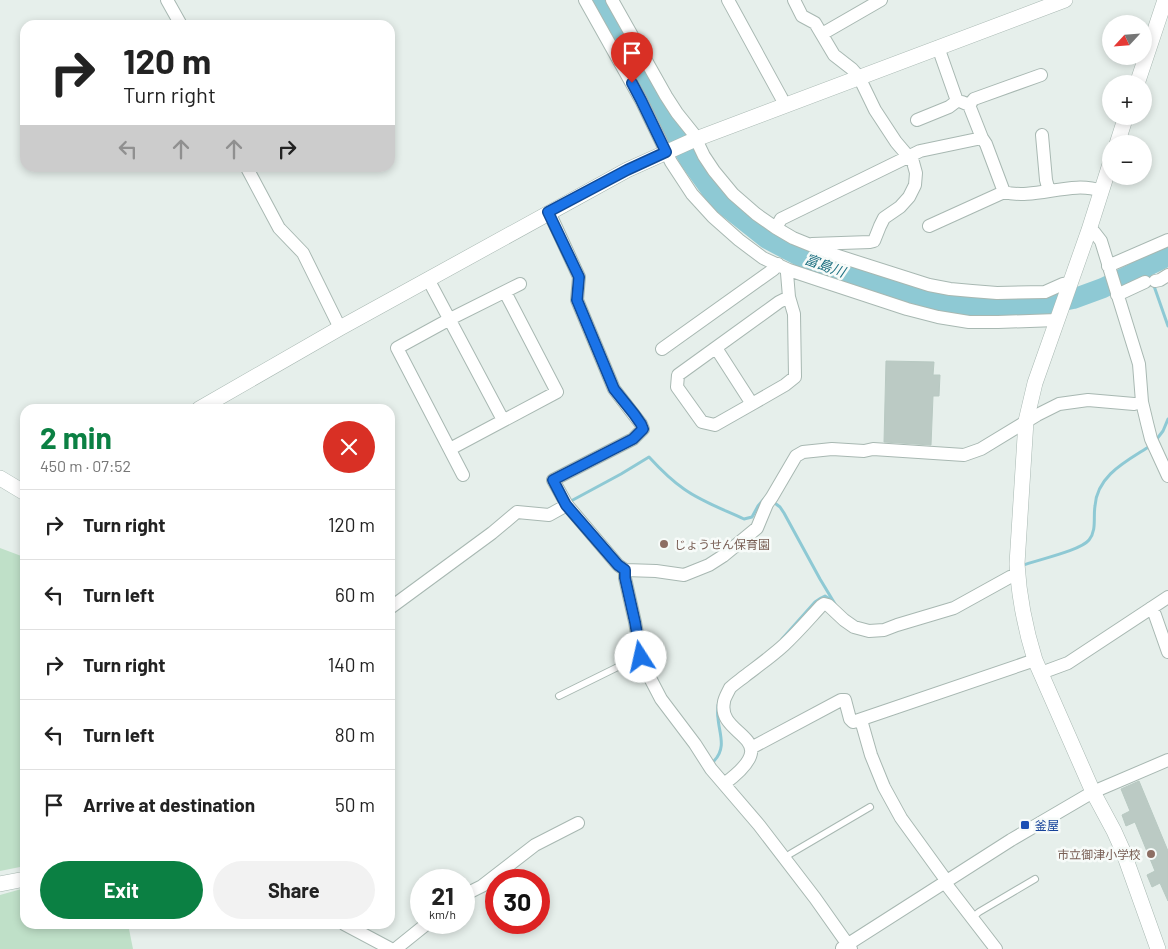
<!DOCTYPE html>
<html lang="en">
<head>
<meta charset="utf-8">
<style>
	body { margin:0; font-family:Barlow,"Noto Sans JP",sans-serif; background:#f2f2f2; color:#222; height:100vh; display:flex; flex-direction:column; font-size:19px; white-space:nowrap }
	* { box-sizing:border-box; margin:0 }
	p { font-size:16px; color:#767676 }
	.icon { flex:none; width:28px; height:28px; fill:none; stroke:currentColor; stroke-width:2; stroke-linecap:round; stroke-linejoin:round }
	.map { position:relative; flex:1; overflow:hidden }
	.details { position:absolute; left:20px; top:404px; width:375px; height:525px; display:flex; flex-direction:column; background:#fff; border-radius:15px; box-shadow:0 2px 8px #0003 }
	.details>* { flex:none }
	.guide { position:absolute; left:20px; top:20px; width:375px; height:152px; border-radius:15px; box-shadow:0 2px 8px #0003; background:#fff; color:#222; overflow:hidden }
	.needle { width:32px; rotate:244deg }
	.controls { position:absolute; left:1102px; top:15px; display:grid; gap:10px }
	.controls a { display:grid; place-items:center; width:50px; height:50px; border-radius:50%; background:#fff; box-shadow:0 2px 8px #0003; font-size:25px }
	.speed { position:absolute; left:410px; top:869px; display:flex; gap:10px; font-size:25px; font-weight:700; text-align:center }
	.speed>* { display:grid; place-content:center; width:65px; height:65px; border-radius:50%; background:#fff; box-shadow:0 2px 8px #0003; line-height:1 }
	.speed small { font-size:12px; font-weight:400 }
	.speed .limit { border:8px solid #d22; background:#fff; color:#111 }
	.pin { position:absolute; display:grid; place-items:center; width:42px; height:42px; color:#fff; margin:-51px -21px; border-radius:50% 50% 50% 0; rotate:-45deg; box-shadow:0 0 5px #0007 }
	.pin .icon { rotate:45deg }
	.me { position:absolute; width:55px; margin:-28px; rotate:350deg; stroke-linejoin:round; filter:drop-shadow(0 0 4px #0008) }
	.turn { display:flex; align-items:center; gap:18px; height:105px; padding:0 20px; font-size:22px }
	.turn .icon { width:65px; height:65px; stroke-width:2.5 }
	.turn b { display:block; font-size:35px; line-height:42px }
	.lanes { display:flex; align-items:center; height:48px; padding:0 20px; background:#0003; justify-content:center; gap:25px; direction:ltr }
	.lanes .off { opacity:.35 }
	.round { display:grid; place-items:center; flex:none; width:52px; height:52px; border-radius:26px; background:#f2f2f2 }
	.headline { display:flex; align-items:center; justify-content:space-between; height:85px; padding:0 20px }
	h1 { font-size:30px; font-weight:700; line-height:38px; color:#0b8043 }
	.primary-button { display:flex; gap:10px; margin-top:auto; padding:10px 20px }
	.primary-button a { flex:1; height:58px; border-radius:30px; background:#0b8043; color:#fff; font-size:20px; font-weight:700; line-height:58px; text-align:center }
	.primary-button a+a { background:#f2f2f2; color:#222 }
	ul { padding:0; list-style:none }
	li { display:flex; align-items:center; gap:15px; height:70px; padding:0 20px; border-top:1px solid #e0e0e0 }
	li div { flex:1 }
	li b { display:block; font-size:19px }
	li em { font-style:normal }
	.map>svg:first-child { display:block }
	.green { fill:#bfe0c8 }
	.lines { fill:none; stroke-linecap:round; stroke-linejoin:round }
	.stream { stroke:#8ec9d4; stroke-width:3 }
	.river { stroke:#8ec9d4; stroke-width:20 }
	.building { fill:#bbcac4; stroke:#b8c9c2 }
	.service-casing { stroke:#a8b8b2; stroke-width:8 }
	.minor-casing { stroke:#a8b8b2; stroke-width:14 }
	.tertiary-casing { stroke:#a8b8b2; stroke-width:16 }
	.service { stroke:#fff; stroke-width:6 }
	.minor { stroke:#fff; stroke-width:12 }
	.tertiary { stroke:#fff; stroke-width:15 }
	.route-casing { stroke:#114b97; stroke-width:12 }
	.route { stroke:#1a73e8; stroke-width:9 }
	.education-dot { fill:#8d6e63; stroke:#f7fbf9; stroke-width:2 }
	.transit-dot { fill:#1a4fb4; stroke:#f7fbf9; stroke-width:2 }
	.labels { text-anchor:middle; dominant-baseline:central; stroke-width:5; stroke-linejoin:round; paint-order:stroke }
	.education-label { font-size:12px; fill:#785e54; stroke:#f7fbf9; text-anchor:start }
	.transit-label { font-size:12px; fill:#164399; stroke:#f7fbf9; text-anchor:start }
	.water-label { font-size:14px; font-style:italic; fill:#1c6f80; stroke:#f7fbf9 }
</style>
</head>
<body>
<div class="map">
<svg width="1168" height="949" viewBox="0 0 1168 949">
	<rect width="100%" height="100%" fill="#e6efeb"/>
	<path class="green" d="M0 548 24 557 25 559V864L20 867 0 871Z
		M25 888V924H128L133 949H0V895Z"/>
	<g class="lines">
		<path class="stream" d="M1147 266 1168 326
			M1156 440 1163 431 1168 419
			M571 501 621 474 649 457C660 469 671 480 684 489 702 502 725 510 744 519L752 517 758 506 764 499
			M772 501 780 507 784 513 820 579 835 604
			M1021 566C1036 560 1080 551 1089 540 1097 530 1093 517 1095 506 1097 475 1127 461 1150 446
			M782 639 815 602 821 598 825 596 831 600
			M714 761C727 748 719 733 718 718 717 714 718 709 718 705"/>
		<path class="river" d="M600 0 690 161 718 200 767 239 803 258 920 299 962 305 1034 307 1073 299 1103 288 1168 256"/>
	</g>
	<path class="building" d="M886 361 934 362 933 375H940L939 396H933L931 445 884 442Z
		M1139 781 1168 851V901L1160 883 1152 887 1147 875 1155 871 1135 822 1126 826 1122 815 1130 811 1121 789Z"/>
	<g class="lines">
		<defs>
			<path id="service" d="M559 696 634 659 641 657
				M784 859 790 854 870 807
				M972 918 979 912 1035 879"/>
			<path id="minor" d="M167 0 181 25
				M585 0 641 100 671 162 692 194 713 217 739 240 763 258 789 270 819 280 907 309 938 317 969 322H998L1057 320
				M612 0 666 96 677 113 693 133 704 156 714 171 733 194 756 214 776 228 793 238 835 255 929 285 950 289 972 291 997 293 1045 292 1063 284 1070 283
				M728 0 781 97 785 105
				M794 0 802 16 815 23 834 55 852 69 859 77 875 110 896 142 913 162 916 173 915 185 909 197 900 207 884 218 880 226 874 241 870 242 812 244
				M822 34 881 0
				M962 102 969 105 974 99 1041 75
				M969 105 982 138 986 144 1004 192C1035 200 1072 180 1101 191
				M917 120 949 107 957 101 938 47
				M1042 135 1046 180 1049 191
				M247 168 279 228 303 253 340 328
				M549 212 579 277 577 300 614 389 641 424 643 429 633 439 553 480 567 505 618 565 625 570 656 571 684 575 709 565 723 556 757 528 767 504 772 497 796 456 803 452 832 449 864 451 873 449 964 455 981 449 1037 415 1059 404 1088 400 1134 404 1142 402
				M929 226 1004 192
				M776 228 781 219 920 151 982 138
				M1089 230 1094 232 1101 241 1139 364 1142 402 1147 423 1151 439 1168 476
				M1108 266 1168 240
				M428 279 503 420
				M1155 281 1160 280 1168 275
				M1117 295 1145 282
				M716 348 752 404 785 385 795 377 794 314 789 297 787 273 789 270
				M662 349 774 269 778 264
				M752 404 715 425 702 422 677 387 678 375 779 302 789 297
				M450 449 557 392 505 292
				M463 475 397 348 450 319 520 284
				M625 570V578L635 622 641 657 649 676 661 699 695 744 711 769 759 825 815 898 851 949
				M390 608 492 533 517 512 549 515 567 505
				M1151 608 1155 615 1168 652
				M1041 673 1068 663 1168 597
				M861 720 871 755 884 787 901 818 943 876 949 888 996 949
				M751 748 841 700H845L850 719 853 722 1035 660
				M724 784C789 736 716 738 724 702 724 699 728 692 730 688 734 684 740 680 745 676 758 666 772 656 784 645 797 633 809 619 821 606L824 604 828 605 844 620 854 627 869 631 884 630 897 625 954 608 1010 577 1018 576
				M464 895 482 886 535 845 578 823
				M344 924 391 949
				M842 948 1011 840 1093 792 1168 760
				M397 949 398 947 429 922"/>
			<path id="tertiary" d="M1137 84 1165 0
				M1117 144 1126 116
				M1111 161 1089 230 1035 383 1026 421 1017 564C1019 597 1025 628 1035 660L1093 792 1114 831 1123 851 1158 949
				M199 409 340 328 627 170 696 139 1065 0
				M0 478 25 493
				M0 884 25 879"/>
		</defs>
		<use href="#service" class="service-casing"/>
		<use href="#minor" class="minor-casing"/>
		<use href="#tertiary" class="tertiary-casing"/>
		<use href="#service" class="service"/>
		<use href="#minor" class="minor"/>
		<use href="#tertiary" class="tertiary"/>
	</g>
	<g class="lines">
		<defs>
			<path id="route" d="M632 83 641 100 666 152 627 170 548 212 579 277 577 300 614 389 634 414 641 424 643 429 633 439 553 480 566 505 618 565 625 570V578L635 622 641 657"/>
		</defs>
		<use href="#route" class="route-casing"/>
		<use href="#route" class="route"/>
	</g>
	<g class="education-dot">
		<circle cx="664" cy="544" r="5"/>
		<circle cx="1151" cy="854" r="5"/>
	</g>
	<rect class="transit-dot" x="1020" y="820" width="10" height="10" rx="2.5"/>
	<g class="labels">
		<g class="education-label">
			<text x="674" y="544">じょうせん保育園</text>
			<text x="1141" y="854" text-anchor="end">市立御津小学校</text>
		</g>
		<g class="transit-label">
			<text x="1035" y="825">釜屋</text>
		</g>
		<g class="water-label">
			<text transform="translate(825 265) rotate(20)">富島川</text>
		</g>
	</g>
</svg>
<div class="controls">
<a><svg class="needle" viewBox="-14 -14 28 28"><path d="M0-13l5 13h-10z" fill="#e53935"/><path d="M0 13l5-13h-10z" fill="#767676"/></svg></a>
<a>+</a>
<a>−</a>
</div>
<div class="speed"><div>21<small>km/h</small></div><div class="limit">30</div></div>
<div class="pin" style="left:632px;top:83px;background:#d93025"><svg class="icon" aria-label="arrive" viewBox="0 0 24 24"><path d="M6 21V4h12l-3 4 3 4H6"/></svg></div>
<svg class="me" style="left:641px;top:657px" viewBox="-20 -20 40 40"><circle r="19" fill="#fff"/><path d="M0-13L10 11 0 6-10 11z" fill="#1a73e8"/></svg>
<div class="guide">
<div class="turn"><svg class="icon" aria-label="right" viewBox="0 0 24 24"><path d="M7 20v-9h11M14 6l5 5-5 5"/></svg><div><b>120 m</b>Turn right</div></div>
<div class="lanes"><svg class="icon off" aria-label="left" viewBox="0 0 24 24"><path d="M17 20v-9H6M10 6l-5 5 5 5"/></svg><svg class="icon off" aria-label="ahead" viewBox="0 0 24 24"><path d="M12 20V5M6 11l6-6 6 6"/></svg><svg class="icon off" aria-label="ahead" viewBox="0 0 24 24"><path d="M12 20V5M6 11l6-6 6 6"/></svg><svg class="icon" aria-label="right" viewBox="0 0 24 24"><path d="M7 20v-9h11M14 6l5 5-5 5"/></svg></div>
</div>
<section class="details">
<div class="headline"><div><h1>2 min</h1><p>450 m · 07:52</p></div><a class="round" style="background:#d93025;color:#fff"><svg class="icon" aria-label="close" viewBox="0 0 24 24"><path d="M6 6l12 12M18 6L6 18"/></svg></a></div>
<ul>
<li><svg class="icon" aria-label="right" viewBox="0 0 24 24"><path d="M7 20v-9h11M14 6l5 5-5 5"/></svg><div><b>Turn right</b></div><em>120 m</em></li>
<li><svg class="icon" aria-label="left" viewBox="0 0 24 24"><path d="M17 20v-9H6M10 6l-5 5 5 5"/></svg><div><b>Turn left</b></div><em>60 m</em></li>
<li><svg class="icon" aria-label="right" viewBox="0 0 24 24"><path d="M7 20v-9h11M14 6l5 5-5 5"/></svg><div><b>Turn right</b></div><em>140 m</em></li>
<li><svg class="icon" aria-label="left" viewBox="0 0 24 24"><path d="M17 20v-9H6M10 6l-5 5 5 5"/></svg><div><b>Turn left</b></div><em>80 m</em></li>
<li><svg class="icon" aria-label="arrive" viewBox="0 0 24 24"><path d="M6 21V4h12l-3 4 3 4H6"/></svg><div><b>Arrive at destination</b></div><em>50 m</em></li>
</ul>
<div class="primary-button"><a>Exit</a><a>Share</a></div>
</section>
</div>
</body>
</html>
